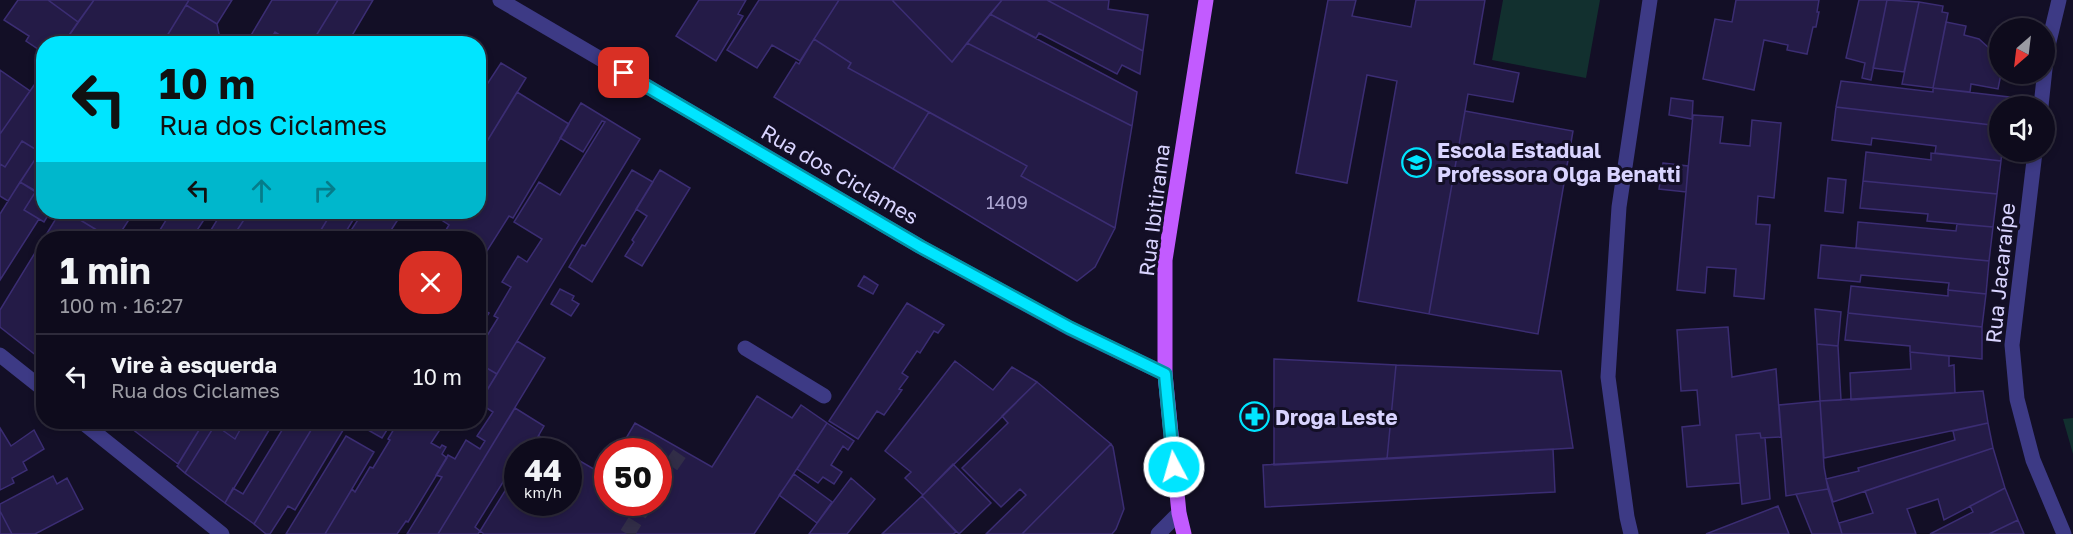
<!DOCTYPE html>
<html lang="pt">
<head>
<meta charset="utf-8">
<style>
	body { margin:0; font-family:"Golos Text",sans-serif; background:#171425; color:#f1f3f6; height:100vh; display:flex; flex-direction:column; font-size:22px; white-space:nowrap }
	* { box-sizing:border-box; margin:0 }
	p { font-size:20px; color:#9b9ba3 }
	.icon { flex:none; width:33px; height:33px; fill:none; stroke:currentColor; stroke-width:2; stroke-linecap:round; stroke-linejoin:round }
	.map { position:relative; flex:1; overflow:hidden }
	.drawer { position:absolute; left:36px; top:231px; width:450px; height:198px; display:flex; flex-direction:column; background:#0e0b1c; border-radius:24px; box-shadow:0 3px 9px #0003,0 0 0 2px #2e2b3b }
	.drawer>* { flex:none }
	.hud { position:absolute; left:36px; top:36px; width:450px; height:183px; border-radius:24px; box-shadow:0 3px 9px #0003,0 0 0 2px #2e2b3b; background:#00e5ff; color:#111; overflow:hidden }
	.needle { width:39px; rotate:208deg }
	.buttons { position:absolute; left:1989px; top:18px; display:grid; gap:12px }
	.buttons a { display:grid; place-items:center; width:66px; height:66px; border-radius:50%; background:#0e0b1c; box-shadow:0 3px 9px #0003,0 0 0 2px #2e2b3b; font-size:30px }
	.speed { position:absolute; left:504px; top:438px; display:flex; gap:12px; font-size:30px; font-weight:700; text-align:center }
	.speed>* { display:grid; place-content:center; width:78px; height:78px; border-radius:50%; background:#0e0b1c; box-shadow:0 3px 9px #0003,0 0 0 2px #2e2b3b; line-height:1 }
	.speed small { font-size:15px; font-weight:400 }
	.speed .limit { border:9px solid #d22; background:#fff; color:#111 }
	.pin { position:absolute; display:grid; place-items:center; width:51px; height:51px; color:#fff; margin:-26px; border-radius:12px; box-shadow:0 3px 9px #0006 }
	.me { position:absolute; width:66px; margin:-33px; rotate:354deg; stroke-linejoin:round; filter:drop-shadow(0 0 4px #0008) }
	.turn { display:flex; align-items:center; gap:21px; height:126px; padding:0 24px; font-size:27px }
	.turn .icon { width:78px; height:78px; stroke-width:2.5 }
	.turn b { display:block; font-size:42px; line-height:51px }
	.lanes { display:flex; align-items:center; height:57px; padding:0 24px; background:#0003; justify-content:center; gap:30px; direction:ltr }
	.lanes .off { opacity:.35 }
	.round { display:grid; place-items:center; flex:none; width:63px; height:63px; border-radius:24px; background:#171425 }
	.headline { display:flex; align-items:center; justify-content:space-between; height:102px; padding:0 24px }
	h1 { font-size:36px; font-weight:700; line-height:45px }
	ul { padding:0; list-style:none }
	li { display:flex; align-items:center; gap:18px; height:84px; padding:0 24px; border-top:2px solid #2e2b3b }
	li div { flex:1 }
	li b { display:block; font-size:22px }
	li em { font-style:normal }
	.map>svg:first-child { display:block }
	.green { fill:#12302f }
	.building { fill:#241b47; stroke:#3b2d73; stroke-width:1.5 }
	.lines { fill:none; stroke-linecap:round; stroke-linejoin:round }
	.minor-tunnel { stroke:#312d47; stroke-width:15; stroke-dasharray:15 8; stroke-linecap:butt }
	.minor { stroke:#3d3a85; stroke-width:15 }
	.major { stroke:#c25bff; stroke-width:15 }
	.route-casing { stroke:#0095a6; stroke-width:15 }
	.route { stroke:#00e5ff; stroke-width:10 }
	.labels { text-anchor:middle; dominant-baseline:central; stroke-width:6; stroke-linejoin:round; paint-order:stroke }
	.number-label { font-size:18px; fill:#aca6d1 }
	.poi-label { font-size:21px; font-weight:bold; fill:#d9d4ff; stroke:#130f26; text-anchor:start }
	.street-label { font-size:21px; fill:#d9d4ff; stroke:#130f26 }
</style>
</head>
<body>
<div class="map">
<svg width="2073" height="534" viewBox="0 0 2073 534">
	<rect width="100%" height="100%" fill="#130f26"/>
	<path class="green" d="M1503 0H1600L1586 78 1492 60Z
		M2073 418V454L2063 419Z"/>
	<path class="building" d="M18 0H48L78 22 63 44H44V53L26 41 29 36 4 20Z
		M48 0H94L78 22Z
		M94 0H189L162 44H63Z
		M189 0H232L217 24 186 5Z
		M272 0H338L311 44H294L275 32 268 44H250L247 42Z
		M338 0H373L347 44H311Z
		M699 0H746L738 14 743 16 716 61 676 36Z
		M839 0 800 61 772 45 757 68 727 50 759 0Z
		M839 0H892L952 62 967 43 1132 126 1115 228 1021 176 1027 166 848 68 851 63 814 39Z
		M892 0H1002L952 62Z
		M1002 0H1047L1143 51 1140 74 1122 65 1117 74 1039 33 1036 38 990 14Z
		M1047 0H1109L1108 9 1148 15 1143 51Z
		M1328 0H1356L1352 16 1411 27 1416 0H1485L1474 64 1519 73 1513 102 1468 94 1429 314 1358 301 1397 81 1367 75 1347 183 1296 173Z
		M1736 0H1819L1817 12H1819L1816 27H1813L1807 54 1787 50 1788 45 1764 40 1754 90 1703 79 1715 19 1732 22Z
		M1859 0H1887L1871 80 1862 78 1865 63 1846 58Z
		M1887 0 1919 2 1904 72 1873 68Z
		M1919 2 1943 6 1942 12 1948 13 1933 88 1902 84Z
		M186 5 217 24 221 44H162Z
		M990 14 1137 92 1132 126 967 43Z
		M1946 22 1966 26 1964 35 1979 39 2000 58 2001 74 1998 89 1971 84 1970 92 1933 88Z
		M814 39 851 63 848 68 929 112 893 169 774 97 796 62 799 64Z
		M501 63 526 78 478 156V98Z
		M0 70 30 91 0 134Z
		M44 71V116L37 125 44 129V133L38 141 44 146 40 152 22 141 5 167 0 164V134Z
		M1841 81 1933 92V88L2009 97 2007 106H2000V126L1836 107Z
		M517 92 569 124 513 218 509 216 478 265V238H441L449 225 440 219 445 212H478V156Z
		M1671 98 1693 101 1692 119 1669 115Z
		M581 103 640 139 497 374 478 363V341L482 344 498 318 494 316 511 287 502 282 518 256 527 262 542 239 514 222 539 182 560 195 605 122 602 121 583 152 560 138Z
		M1836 107 2000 126V152H2002L2001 161 1935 153 1936 146 1872 138 1871 145 1832 140Z
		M1465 111 1573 131 1538 334 1429 314Z
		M929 112 1027 166 1021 176 1115 228 1095 267 1077 281 893 169Z
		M1693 115 1723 117 1720 143 1750 146 1752 120 1781 123 1774 198 1758 196 1756 224 1770 225 1764 299 1734 296 1736 269 1707 267 1705 293 1677 290Z
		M22 141 40 152 8 201 0 196V164L5 167Z
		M44 146V194L42 196 20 182Z
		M1866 152 1931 160V153L2001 161 1997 194 1863 181Z
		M1663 163 1688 166 1686 192 1659 189Z
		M632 170 653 182 592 282 569 267 582 245 585 246Z
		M660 170 690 188 642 266 625 256 634 242 632 240 647 216 636 209Z
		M1828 178 1846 180 1843 213 1825 211Z
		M1863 181 1997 194 1993 227 1927 221 1928 214 1860 208Z
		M20 182 36 191 24 210 39 219 0 280V214Z
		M36 191 44 196V212H50L44 222 24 210Z
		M60 212H67L110 238H44L42 360 0 327V310Z
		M67 212H134L117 238H110Z
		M153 212H171L167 220Z
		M171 212H209L192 238H155Z
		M222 212H249L232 238H206Z
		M249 212H332L316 238H232Z
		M332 212H358L342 238H316Z
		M363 212H380L397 221 386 238H346Z
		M380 212H403L397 221Z
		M1858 222 1956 231 1957 224 1993 227 1989 261 1856 248Z
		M1821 245 1989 261 1986 294 1948 290 1949 283 1861 275 1860 282 1818 278Z
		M864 276 878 285 873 294 858 286Z
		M1851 286 1948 296V290L1986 294 1982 327 1848 313Z
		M560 289 574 296 572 300 579 304 571 316 551 304Z
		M907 303 944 325 938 333 934 331 920 353 917 351 902 373 908 377 899 389 902 390 884 415 877 411 858 439 829 421Z
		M478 307 489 313 478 330Z
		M1815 309 1841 312 1838 346 1817 344Z
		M1848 313 1982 327V359L1910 352V346L1845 340Z
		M1728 327 1732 377 1776 369 1781 437 1761 438 1760 433 1736 435 1740 483 1687 487 1682 427 1700 425 1697 390 1681 391 1677 330Z
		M517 341 545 358 438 534H407L442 477 436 475 448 455 455 459 466 440 480 449 485 441 477 436 493 412 479 403Z
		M1817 344 1838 346 1841 400 1820 401Z
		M1910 352 1949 356V366L1954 365 1955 393 1851 400 1850 373 1911 369Z
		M1274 359 1396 365 1387 459 1274 465Z
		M955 361 993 390 1012 367 1037 382 923 495 905 478 911 472 885 451Z
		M478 363 497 374 478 405Z
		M1396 365 1561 371 1573 448 1387 459Z
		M1037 382 1111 444 1022 534H986L1026 495 1020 489 1001 507 962 468 1008 423 1002 416Z
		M1983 391 1988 423 1824 458 1820 401Z
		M757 396 792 418 801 405 827 423 754 534H484L480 531 518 470V502H568V454L604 475 608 469V502H658V452H618L635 423 712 467Z
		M1820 401 1824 467 1828 489 1786 496 1779 405Z
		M515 408 544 426 529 452H518V458L475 527 480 531 478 534H438Z
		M123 422H204L178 464Z
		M204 422H235L240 425 238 427 241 428 235 439 215 425 185 473 177 466Z
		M242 422H274L225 503 185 473 215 425 235 439 241 428 238 427Z
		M287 422H316L254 524 225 503 233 488 243 494Z
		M316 422H348L295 510 288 506 270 534H266L254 524Z
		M374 422H392L382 438 368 430Z
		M398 422H445L431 443 440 448 442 445 446 447 442 454 447 458 408 522 406 521 397 534H325L352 489 355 492 370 467 373 468 390 440 388 439Z
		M827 423 854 441 848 450 843 446 831 465 842 472 834 484 823 477 818 483 797 469Z
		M1988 423 1993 448 1833 502 1826 479 1859 471 1858 468 1955 440 1953 431Z
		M0 428 11 446 34 430 44 449 23 462 27 470 12 478 14 483 0 490Z
		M1760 433 1761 438H1765L1770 499 1742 504 1736 435Z
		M346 436 374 452 325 534H286Z
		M539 436 564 452H529Z
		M1111 444 1113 447 1124 509 1116 529 1112 534H1022Z
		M1993 448 2005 488 1944 520 1938 499 1907 509 1916 534H1842L1839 523 1873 513 1865 491Z
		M1553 449 1555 492 1265 507 1263 465Z
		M953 464 991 503 959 534 922 496Z
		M794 474 832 502 817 523 779 495Z
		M53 476 57 484 67 478 83 509 35 534H12L0 511V504Z
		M851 478 875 499 847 534H809Z
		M2005 488 2018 520 1989 534H1930L1973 512 1970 506Z
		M1828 489 1842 534H1812L1796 494Z
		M922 496 956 532 953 534H882Z
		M1778 506 1789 534H1706Z
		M0 511 12 534H0Z
		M2018 520 2024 534H1989Z"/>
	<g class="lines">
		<path class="minor-tunnel" d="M658 485 682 450
			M627 534 647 502"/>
		<path class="minor" d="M500 0 921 247 1069 328 1165 374
			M2041 106 2047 50 2059 0
			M2035 152 2012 345 2017 399 2033 460 2064 534
			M745 348 824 396
			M0 355 44 390
			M82 422 222 534
			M1158 534 1179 513
			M1631 534 1627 517 1608 377 1619 207 1650 0"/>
		<path class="major" d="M1184 534 1179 513 1165 374V260L1206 0"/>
	</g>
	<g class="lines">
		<defs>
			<path id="route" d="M624 73 921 247 1070 328 1165 374 1174 467"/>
		</defs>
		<use href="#route" class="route-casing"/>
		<use href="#route" class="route"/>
	</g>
	<defs>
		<symbol id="school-ring" viewBox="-11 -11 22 22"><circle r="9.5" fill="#130f26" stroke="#00e5ff" stroke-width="1.5"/><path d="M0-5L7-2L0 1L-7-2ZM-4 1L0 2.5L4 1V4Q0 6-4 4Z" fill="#00e5ff"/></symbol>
		<symbol id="pharmacy-ring" viewBox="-11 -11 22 22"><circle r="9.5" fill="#130f26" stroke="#00e5ff" stroke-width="1.5"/><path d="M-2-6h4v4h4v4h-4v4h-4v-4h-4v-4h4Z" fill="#00e5ff"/></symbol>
	</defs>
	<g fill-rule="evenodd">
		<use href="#school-ring" x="1400" y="146" width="33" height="33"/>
		<use href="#pharmacy-ring" x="1238" y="400" width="33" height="33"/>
	</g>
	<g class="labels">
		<g class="number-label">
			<text x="1007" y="202">1409</text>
		</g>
		<g class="poi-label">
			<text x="1437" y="150">Escola Estadual<tspan x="1437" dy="24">Professora Olga Benatti</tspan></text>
			<text x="1275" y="417">Droga Leste</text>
		</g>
		<g class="street-label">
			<text transform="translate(840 174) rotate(30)">Rua dos Ciclames</text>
			<text transform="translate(1154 210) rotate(-83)">Rua Ibitirama</text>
			<text transform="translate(2000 273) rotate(-84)">Rua Jacaraípe</text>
		</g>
	</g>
</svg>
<div class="buttons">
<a><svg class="needle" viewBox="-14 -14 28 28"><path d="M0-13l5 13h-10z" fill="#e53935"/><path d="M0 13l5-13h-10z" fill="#9b9ba3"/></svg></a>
<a><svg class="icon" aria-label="sound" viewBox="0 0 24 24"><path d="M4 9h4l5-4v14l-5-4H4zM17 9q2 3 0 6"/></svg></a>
</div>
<div class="speed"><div>44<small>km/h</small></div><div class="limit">50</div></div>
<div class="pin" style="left:624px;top:73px;background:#d93025"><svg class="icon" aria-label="arrive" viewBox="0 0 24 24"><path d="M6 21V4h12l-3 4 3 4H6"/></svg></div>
<svg class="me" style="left:1174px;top:467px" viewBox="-20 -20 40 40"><circle r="17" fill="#00e5ff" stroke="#fff" stroke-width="3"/><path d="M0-11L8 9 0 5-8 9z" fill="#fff"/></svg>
<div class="hud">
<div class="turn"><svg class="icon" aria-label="left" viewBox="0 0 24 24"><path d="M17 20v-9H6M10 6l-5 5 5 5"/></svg><div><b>10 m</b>Rua dos Ciclames</div></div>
<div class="lanes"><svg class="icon" aria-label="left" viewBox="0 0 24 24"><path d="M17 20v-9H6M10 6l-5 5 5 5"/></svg><svg class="icon off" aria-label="ahead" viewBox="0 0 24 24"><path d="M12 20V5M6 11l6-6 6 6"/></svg><svg class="icon off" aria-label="right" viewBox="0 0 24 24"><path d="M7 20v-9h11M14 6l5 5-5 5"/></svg></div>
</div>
<section class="drawer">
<div class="headline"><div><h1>1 min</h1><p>100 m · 16:27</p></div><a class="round" style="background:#d93025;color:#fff"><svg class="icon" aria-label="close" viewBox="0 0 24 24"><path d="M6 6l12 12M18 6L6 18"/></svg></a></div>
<ul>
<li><svg class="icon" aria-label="left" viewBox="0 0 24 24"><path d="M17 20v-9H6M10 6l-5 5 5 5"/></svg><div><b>Vire à esquerda</b><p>Rua dos Ciclames</p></div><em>10 m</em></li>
</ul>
</section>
</div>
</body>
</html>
